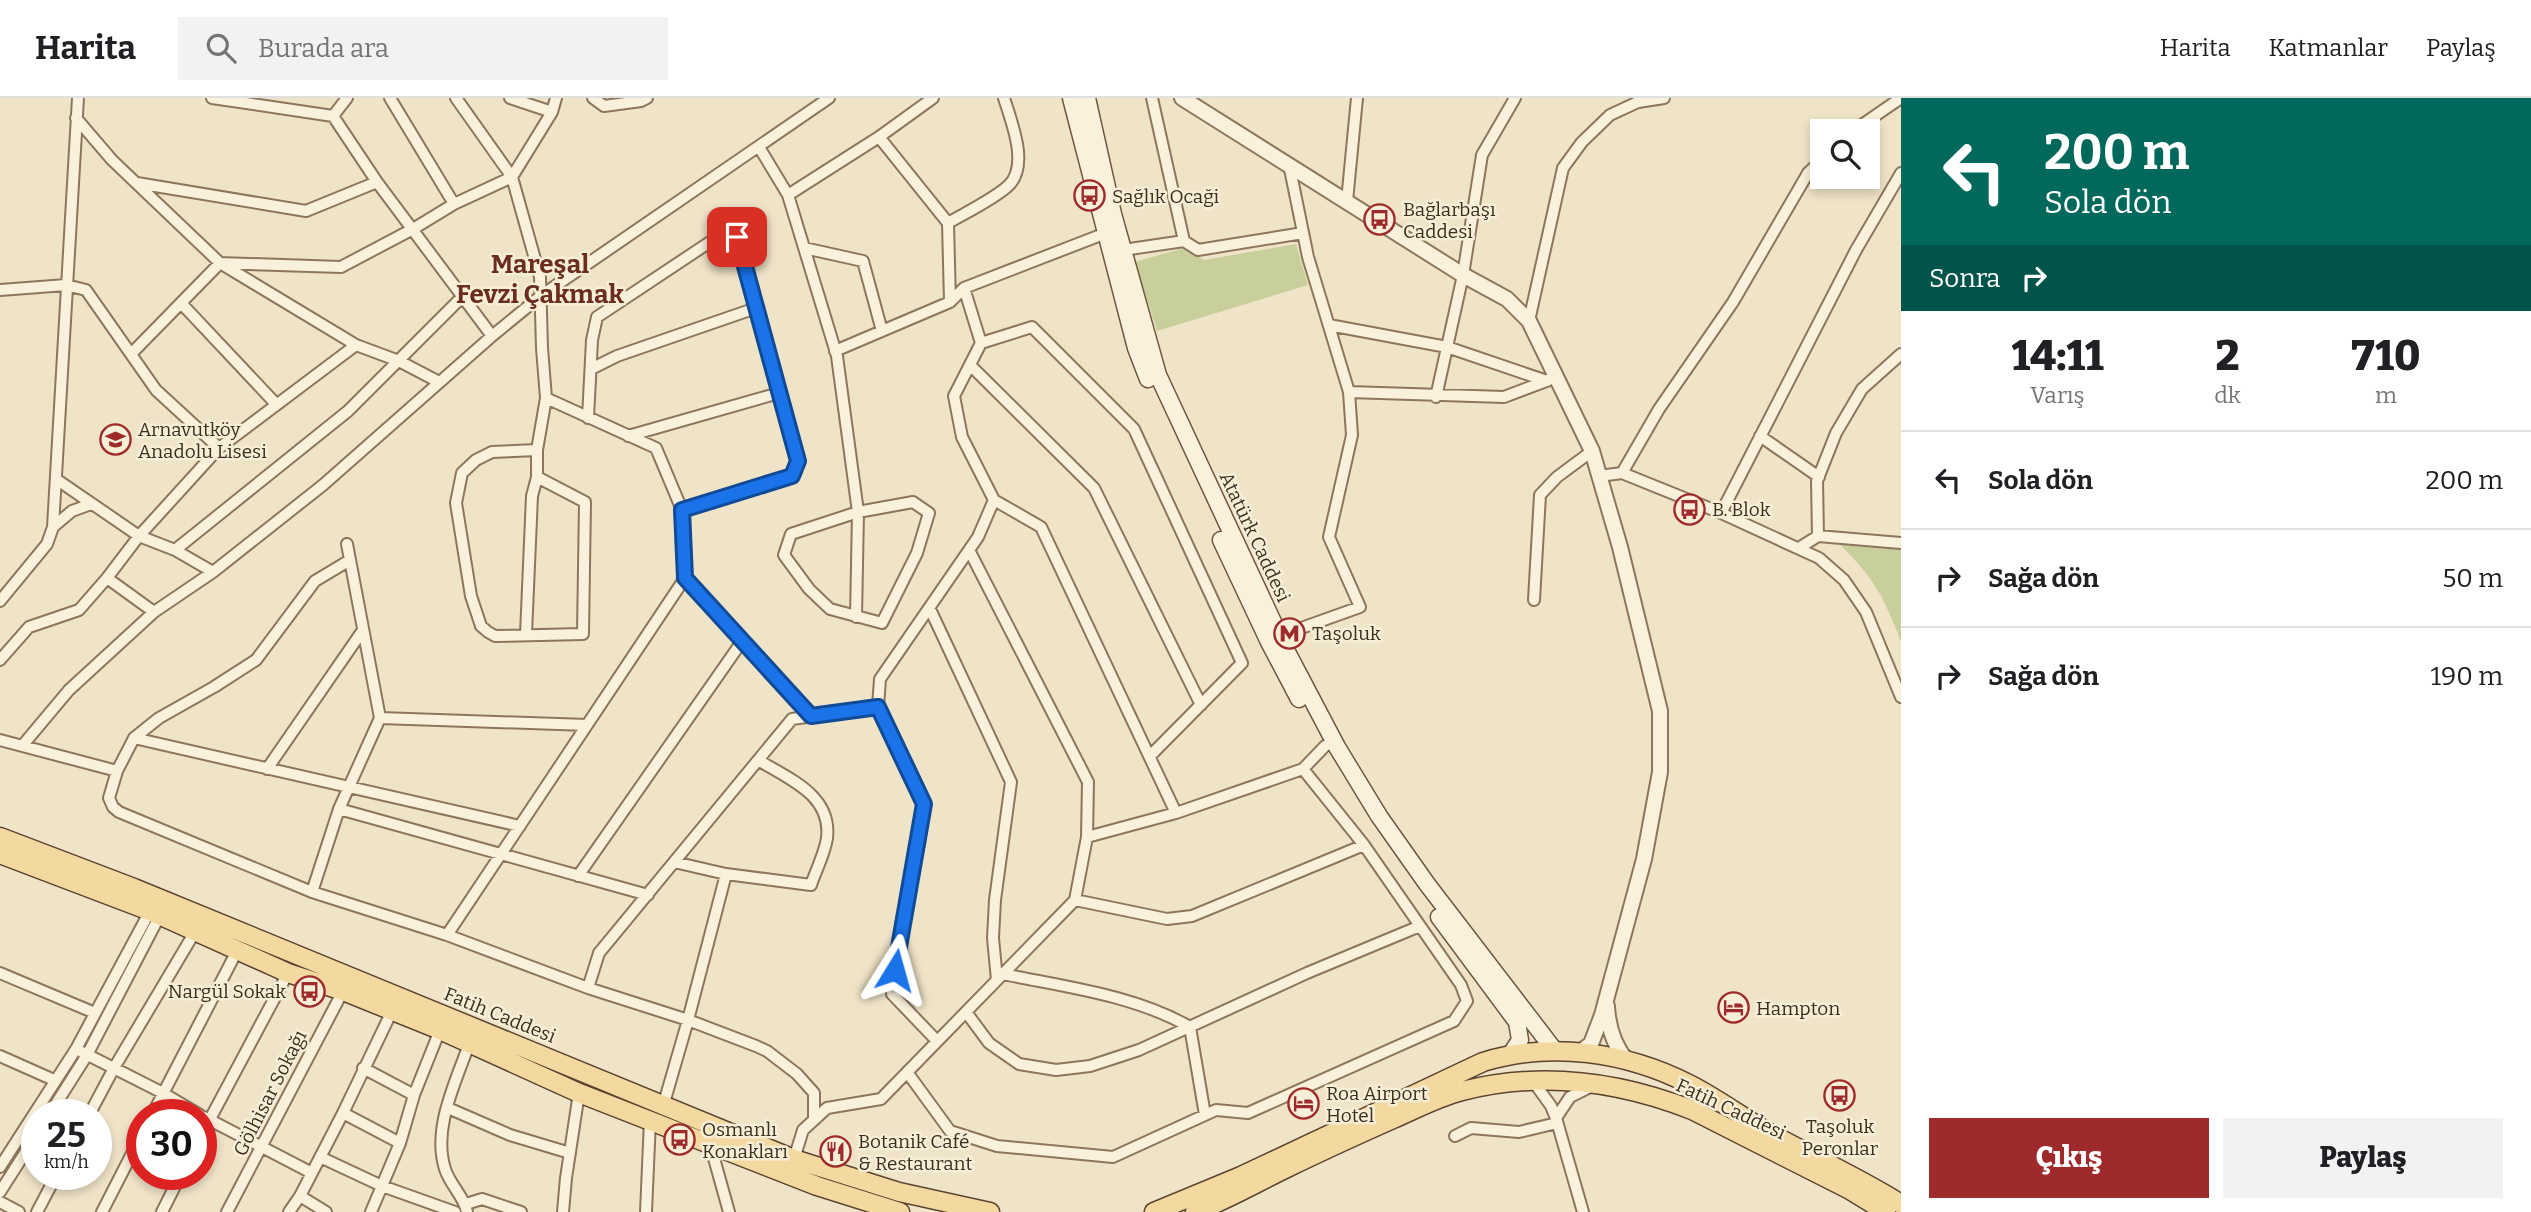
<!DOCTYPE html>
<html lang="tr">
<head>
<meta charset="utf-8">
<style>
	body { margin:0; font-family:Bitter,serif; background:#f2f2f2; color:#202124; height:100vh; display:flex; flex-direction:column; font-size:26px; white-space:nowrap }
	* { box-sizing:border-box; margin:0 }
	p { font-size:23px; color:#757577 }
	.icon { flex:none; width:38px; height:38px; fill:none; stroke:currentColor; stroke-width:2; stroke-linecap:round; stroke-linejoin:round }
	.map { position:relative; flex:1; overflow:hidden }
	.side { display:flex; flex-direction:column; background:#fff; width:630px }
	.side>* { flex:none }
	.banner { background:#00695c; color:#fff; overflow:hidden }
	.controls { position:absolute; left:1810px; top:21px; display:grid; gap:14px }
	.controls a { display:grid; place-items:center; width:70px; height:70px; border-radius:0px; background:#fff; box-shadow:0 4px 10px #0003; font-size:35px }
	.speed { position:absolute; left:21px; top:1001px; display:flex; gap:14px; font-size:35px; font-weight:700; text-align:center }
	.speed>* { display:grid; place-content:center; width:91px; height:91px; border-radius:50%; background:#fff; box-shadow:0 4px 10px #0003; line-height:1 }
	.speed small { font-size:18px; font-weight:400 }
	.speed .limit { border:10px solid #d22; background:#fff; color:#111 }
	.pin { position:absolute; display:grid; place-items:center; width:60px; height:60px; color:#fff; margin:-30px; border-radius:14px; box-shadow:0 4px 10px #0006 }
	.me { position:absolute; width:77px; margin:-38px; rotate:8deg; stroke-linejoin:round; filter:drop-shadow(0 0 5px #0008) }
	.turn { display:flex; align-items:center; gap:24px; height:147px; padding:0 28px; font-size:32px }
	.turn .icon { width:91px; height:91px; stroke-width:2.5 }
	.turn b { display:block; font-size:49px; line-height:60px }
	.then { display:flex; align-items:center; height:66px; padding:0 28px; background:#0003; gap:14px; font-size:26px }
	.eta { display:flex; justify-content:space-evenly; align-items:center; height:119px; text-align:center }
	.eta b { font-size:42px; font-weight:800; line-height:49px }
	.action { display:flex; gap:14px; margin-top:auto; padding:14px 28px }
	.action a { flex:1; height:80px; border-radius:0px; background:#9e2a2b; color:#fff; font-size:28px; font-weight:800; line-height:80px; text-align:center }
	.action a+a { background:#f2f2f2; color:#202124 }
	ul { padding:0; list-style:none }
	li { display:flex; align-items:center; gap:21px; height:98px; padding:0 28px; border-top:2px solid #e0e0e0 }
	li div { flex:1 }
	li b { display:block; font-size:26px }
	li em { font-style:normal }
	header { display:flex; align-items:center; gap:42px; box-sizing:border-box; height:98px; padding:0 35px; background:#fff; border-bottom:2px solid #e0e0e0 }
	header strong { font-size:33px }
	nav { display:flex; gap:38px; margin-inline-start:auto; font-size:24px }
	.search { width:490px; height:63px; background:#f2f2f2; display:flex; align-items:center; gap:18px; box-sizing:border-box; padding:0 24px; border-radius:0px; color:#757577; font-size:26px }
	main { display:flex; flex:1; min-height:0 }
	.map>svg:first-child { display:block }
	.green { fill:#c9cf9b }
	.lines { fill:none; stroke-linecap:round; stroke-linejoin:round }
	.minor-casing { stroke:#8d765c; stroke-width:14 }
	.tertiary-casing { stroke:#8d765c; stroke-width:18 }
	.secondary-casing { stroke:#6f573f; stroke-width:19 }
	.primary-casing { stroke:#5b4430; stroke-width:21 }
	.minor { stroke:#faf1dc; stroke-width:10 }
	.tertiary { stroke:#faf1dc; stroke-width:14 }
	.secondary { stroke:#faf1dc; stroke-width:16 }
	.primary { stroke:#f3d9a0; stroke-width:18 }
	.route-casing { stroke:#114b97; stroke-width:18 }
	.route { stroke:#1a73e8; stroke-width:12 }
	.labels { text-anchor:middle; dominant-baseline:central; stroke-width:5; stroke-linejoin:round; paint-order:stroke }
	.poi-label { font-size:19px; fill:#3d2e20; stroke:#f7eed8; text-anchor:start }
	.street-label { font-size:19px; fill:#3d2e20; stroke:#f7eed8 }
	.district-label { font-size:26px; font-weight:bold; fill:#6b2e1e; stroke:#f7eed8 }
</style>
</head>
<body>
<header>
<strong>Harita</strong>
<div class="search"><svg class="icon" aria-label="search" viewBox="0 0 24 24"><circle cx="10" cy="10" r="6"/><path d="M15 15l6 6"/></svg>Burada ara</div>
<nav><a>Harita</a><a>Katmanlar</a><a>Paylaş</a></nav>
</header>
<main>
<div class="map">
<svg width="1901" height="1114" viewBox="0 0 1901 1114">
	<rect width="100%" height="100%" fill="#f0e4c8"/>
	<path class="green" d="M1296 146 1308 187 1157 233 1135 164 1184 150 1204 162Z
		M1834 441 1901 444V544C1883 496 1872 477 1834 441Z"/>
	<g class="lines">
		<defs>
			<path id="minor" d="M212 0 333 18 347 0
				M390 0 454 106
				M456 0 512 79 540 179 542 250 546 300 537 352V379L532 398 526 536
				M510 0 552 14
				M593 0 604 8 641 3 647 0
				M1152 0 1184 143
				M333 18 377 84 492 238
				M76 20 112 62 220 165 356 247 399 263 439 284
				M1853 33 1901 0
				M879 39 948 125 950 204
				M759 49 788 97 837 258 858 414 856 519
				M137 85 306 113 377 84
				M788 97 879 39 933 0
				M1347 103 1357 0
				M948 125C965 115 994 101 1008 88 1030 68 1011 23 1004 0
				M804 150 863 163 882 233
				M1123 152 1184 143 1198 152 1303 135
				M964 190 981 245
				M0 192 66 187 86 192 156 292 219 350
				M181 205 276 306
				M1529 223 1563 70 1582 44 1610 17 1638 4 1664 0
				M1329 227 1447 249 1547 283
				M835 253 950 204 964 190 1106 135
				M131 256 220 165 341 169 413 131 454 106 512 79 552 14 556 0
				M970 267 1094 390 1201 607
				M591 271 617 258 756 210
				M1349 294 1504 299 1549 282
				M1436 299 1463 177 1482 57 1515 0
				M546 300 656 350 682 412 685 480 811 618
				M588 320 592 242 597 219 722 136 737 139 798 363 792 378 682 412
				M628 338 779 295
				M1760 338 1819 379
				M537 352 492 354 476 362 462 375 456 405 471 498 481 528 488 534 495 538 583 536 585 404 537 379
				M1622 375 1659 311 1733 204 1808 75 1822 62
				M1599 378 1622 375 1721 415 1819 460 1844 482 1866 514 1901 599
				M56 381 139 438 175 452 213 474
				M994 402 1041 429 1176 715
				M913 404 929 415 917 455 882 525 830 511 809 491 784 457 791 436 858 414Z
				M1721 415 1856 152 1901 75
				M53 429 72 413 91 406
				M1818 438 1817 383 1836 335 1862 291 1901 256
				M347 446 380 620
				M1799 450 1818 438 1901 445
				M175 452 348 313 463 198
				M969 452 1088 684 1087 739
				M350 462 315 483 256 562 214 589 159 620 134 640 117 673 109 700 113 709 119 714 312 794 447 837 588 890 688 922 756 948 767 953 797 976 814 995V1022
				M107 480 154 514
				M1534 502 1540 397 1557 379 1592 353
				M0 503 47 446 53 429 78 0
				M930 511 1011 684 995 802 993 840 997 882
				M1279 538 1360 509 1329 439 1352 337 1349 294 1308 159 1289 66
				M0 562 29 529 79 512 107 480 139 438 219 350 356 247
				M878 609 924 706 919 745 902 822 892 896 937 943
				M134 640 520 728
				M0 642 117 673
				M22 648 69 592 154 514 213 474 323 387 492 238 542 197 829 0
				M267 671 363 532
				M339 711 648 797
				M674 764 726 776 811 787C816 772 825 755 827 740 832 697 789 681 758 662
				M578 778 743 542
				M312 794 339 711 380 620 587 627
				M1075 802 1167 821 1192 818 1364 747
				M447 837 685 480
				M0 875 95 915
				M1003 876C1065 889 1134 897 1190 929L1205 1017
				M588 890 599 855 792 621 878 609 880 581 978 439 994 402 962 339 954 298 981 245 1032 229 1134 331 1242 565 1150 658
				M966 914 989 945 1019 966 1056 972 1090 968 1139 952 1307 875 1420 828
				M82 954 163 995 200 1017
				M0 958 54 982
				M363 970 414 997
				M907 974 950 1033 997 1048 1113 1059 1216 1012 1248 1015 1454 923 1467 903 1461 887 1364 747 1303 671
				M1533 983 1551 1008 1556 1020 1583 1114
				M664 1005 688 922 726 776
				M448 1010 510 1037 570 1055
				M343 1015 400 1045
				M49 1017 87 957 160 817
				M89 1017 114 970 196 832
				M152 1017 238 851
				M204 1019 310 1074
				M1556 1020 1570 999 1592 988
				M201 1038 288 875
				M1455 1038 1471 1030 1519 1034 1557 1025
				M710 1046 729 1114
				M320 1059 382 1088 455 1114
				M794 1061 803 1032 827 1010 881 1001 1075 802 1087 739 1176 715 1303 671 1325 648 1334 644
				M0 1069 76 951 150 813
				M0 1094 37 1036
				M300 1098 326 1114
				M0 1104 19 1114
				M466 1106 482 1101 521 1114
				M37 1114 57 1076
				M102 1114 142 1036
				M162 1114 181 1076
				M227 1114 343 893
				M289 1114 300 1098 343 1015 392 913
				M371 1114 400 1045 414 997 440 932
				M467 1114C464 1098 450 1087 445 1071 432 1030 456 984 469 946
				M563 1114 566 1080 579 995
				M646 1114 650 1022"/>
			<path id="tertiary" d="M1182 0 1463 177 1507 201 1529 223 1592 353 1620 449 1660 613V674L1644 761 1602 917 1591 946 1580 954
				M1607 908C1608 928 1614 947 1626 962"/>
			<path id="secondary" d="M1071 0 1136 250 1148 281
				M1087 0 1113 116 1158 277 1287 554 1337 649 1379 718 1427 786 1555 953
				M1221 442 1269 544 1299 601
				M1439 819 1517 924 1520 942 1511 956"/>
			<path id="primary" d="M0 739 134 790 794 1061 899 1094 990 1114
				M0 756 150 813 288 875 343 893 440 932 579 995 817 1088 900 1114
				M1154 1114 1241 1078 1483 964C1551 943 1626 954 1689 986 1719 1001 1746 1022 1775 1038 1817 1061 1860 1080 1901 1106
				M1195 1114C1227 1102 1256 1085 1287 1070 1322 1053 1357 1037 1393 1021 1416 1011 1438 999 1462 993 1540 973 1618 983 1692 1012L1850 1092 1886 1114"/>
		</defs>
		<use href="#minor" class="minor-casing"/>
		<use href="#tertiary" class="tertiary-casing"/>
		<use href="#secondary" class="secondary-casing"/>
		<use href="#primary" class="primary-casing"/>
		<use href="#minor" class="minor"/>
		<use href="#tertiary" class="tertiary"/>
		<use href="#secondary" class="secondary"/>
		<use href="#primary" class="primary"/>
	</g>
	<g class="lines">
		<defs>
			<path id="route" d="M737 139 798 363 792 378 682 412 685 480 811 618 878 609 924 706 895 872"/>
		</defs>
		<use href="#route" class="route-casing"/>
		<use href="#route" class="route"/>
	</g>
	<defs>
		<symbol id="bus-ring" viewBox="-11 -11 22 22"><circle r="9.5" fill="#f7eed8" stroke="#9e2a2b" stroke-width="1.5"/><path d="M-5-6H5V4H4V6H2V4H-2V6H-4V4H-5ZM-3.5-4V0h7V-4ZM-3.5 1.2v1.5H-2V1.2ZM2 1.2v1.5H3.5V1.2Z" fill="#9e2a2b"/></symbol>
		<symbol id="school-ring" viewBox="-11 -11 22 22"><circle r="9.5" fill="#f7eed8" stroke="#9e2a2b" stroke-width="1.5"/><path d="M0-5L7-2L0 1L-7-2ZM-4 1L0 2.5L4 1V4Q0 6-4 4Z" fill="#9e2a2b"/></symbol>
		<symbol id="metro-ring" viewBox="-11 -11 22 22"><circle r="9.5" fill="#f7eed8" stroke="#9e2a2b" stroke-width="1.5"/><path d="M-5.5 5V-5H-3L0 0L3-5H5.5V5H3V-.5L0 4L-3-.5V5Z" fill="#9e2a2b"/></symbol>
		<symbol id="hotel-ring" viewBox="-11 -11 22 22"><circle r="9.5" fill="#f7eed8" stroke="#9e2a2b" stroke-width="1.5"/><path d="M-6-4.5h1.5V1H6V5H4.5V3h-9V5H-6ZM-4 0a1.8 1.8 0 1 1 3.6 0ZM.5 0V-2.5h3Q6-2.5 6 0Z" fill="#9e2a2b"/></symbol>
		<symbol id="restaurant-ring" viewBox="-11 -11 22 22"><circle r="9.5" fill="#f7eed8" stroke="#9e2a2b" stroke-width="1.5"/><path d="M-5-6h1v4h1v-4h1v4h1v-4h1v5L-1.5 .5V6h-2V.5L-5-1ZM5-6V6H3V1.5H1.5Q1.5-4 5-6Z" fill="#9e2a2b"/></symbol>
	</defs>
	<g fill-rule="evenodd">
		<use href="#bus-ring" x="1072" y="80" width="35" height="35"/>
		<use href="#bus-ring" x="1362" y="104" width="35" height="35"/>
		<use href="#school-ring" x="98" y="324" width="35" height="35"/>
		<use href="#bus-ring" x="1672" y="394" width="35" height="35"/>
		<use href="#metro-ring" x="1272" y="518" width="35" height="35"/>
		<use href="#bus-ring" x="292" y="876" width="35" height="35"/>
		<use href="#hotel-ring" x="1716" y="892" width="35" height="35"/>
		<use href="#bus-ring" x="1822" y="980" width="35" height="35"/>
		<use href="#hotel-ring" x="1286" y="988" width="35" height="35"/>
		<use href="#bus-ring" x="662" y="1024" width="35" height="35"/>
		<use href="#restaurant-ring" x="818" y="1036" width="35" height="35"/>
	</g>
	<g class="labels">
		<g class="poi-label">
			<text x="1112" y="98">Sağlık Ocaği</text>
			<text x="1403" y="111">Bağlarbaşı<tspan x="1403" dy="22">Caddesi</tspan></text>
			<text x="138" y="331">Arnavutköy<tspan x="138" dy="22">Anadolu Lisesi</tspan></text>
			<text x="1712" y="411">B. Blok</text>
			<text x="1312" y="535">Taşoluk</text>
			<text x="286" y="893" text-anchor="end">Nargül Sokak</text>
			<text x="1756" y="910">Hampton</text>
			<text x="1326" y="995">Roa Airport<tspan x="1326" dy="22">Hotel</tspan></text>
			<text x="1840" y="1028" text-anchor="middle">Taşoluk<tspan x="1840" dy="22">Peronlar</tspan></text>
			<text x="702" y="1031">Osmanlı<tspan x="702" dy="22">Konakları</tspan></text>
			<text x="858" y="1043">Botanik Café<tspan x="858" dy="22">&amp; Restaurant</tspan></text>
		</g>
		<g class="street-label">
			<text transform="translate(1255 439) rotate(65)">Atatürk Caddesi</text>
			<text transform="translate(500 917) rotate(22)">Fatih Caddesi</text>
			<text transform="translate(270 995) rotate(-63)">Gölhisar Sokağı</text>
			<text transform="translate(1731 1011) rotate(25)">Fatih Caddesi</text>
		</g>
		<g class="district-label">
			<text x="540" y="166">Mareşal<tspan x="540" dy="30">Fevzi Çakmak</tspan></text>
		</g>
	</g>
</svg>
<div class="controls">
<a><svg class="icon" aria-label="search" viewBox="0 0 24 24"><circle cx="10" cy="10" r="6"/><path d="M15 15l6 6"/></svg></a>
</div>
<div class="speed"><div>25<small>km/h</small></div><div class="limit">30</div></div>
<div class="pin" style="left:737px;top:139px;background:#d93025"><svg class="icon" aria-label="arrive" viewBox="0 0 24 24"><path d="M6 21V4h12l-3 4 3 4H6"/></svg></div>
<svg class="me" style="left:895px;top:872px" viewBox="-20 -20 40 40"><path d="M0-17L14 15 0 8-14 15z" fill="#1a73e8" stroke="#fff" stroke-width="4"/></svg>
</div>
<section class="side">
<div class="banner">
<div class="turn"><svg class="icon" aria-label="left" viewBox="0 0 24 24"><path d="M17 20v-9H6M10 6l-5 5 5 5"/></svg><div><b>200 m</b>Sola dön</div></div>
<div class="then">Sonra<svg class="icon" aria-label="right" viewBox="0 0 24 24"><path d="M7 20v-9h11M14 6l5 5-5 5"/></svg></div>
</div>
<div class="eta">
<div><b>14:11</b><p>Varış</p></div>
<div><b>2</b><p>dk</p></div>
<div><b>710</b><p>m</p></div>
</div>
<ul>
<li><svg class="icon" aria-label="left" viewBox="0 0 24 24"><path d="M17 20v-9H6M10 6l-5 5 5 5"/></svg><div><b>Sola dön</b></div><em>200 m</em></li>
<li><svg class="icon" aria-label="right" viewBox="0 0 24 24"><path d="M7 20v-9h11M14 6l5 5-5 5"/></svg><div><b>Sağa dön</b></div><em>50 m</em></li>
<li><svg class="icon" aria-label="right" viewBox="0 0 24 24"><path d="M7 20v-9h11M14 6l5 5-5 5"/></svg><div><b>Sağa dön</b></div><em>190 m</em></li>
</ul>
<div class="action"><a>Çıkış</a><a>Paylaş</a></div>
</section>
</main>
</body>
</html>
